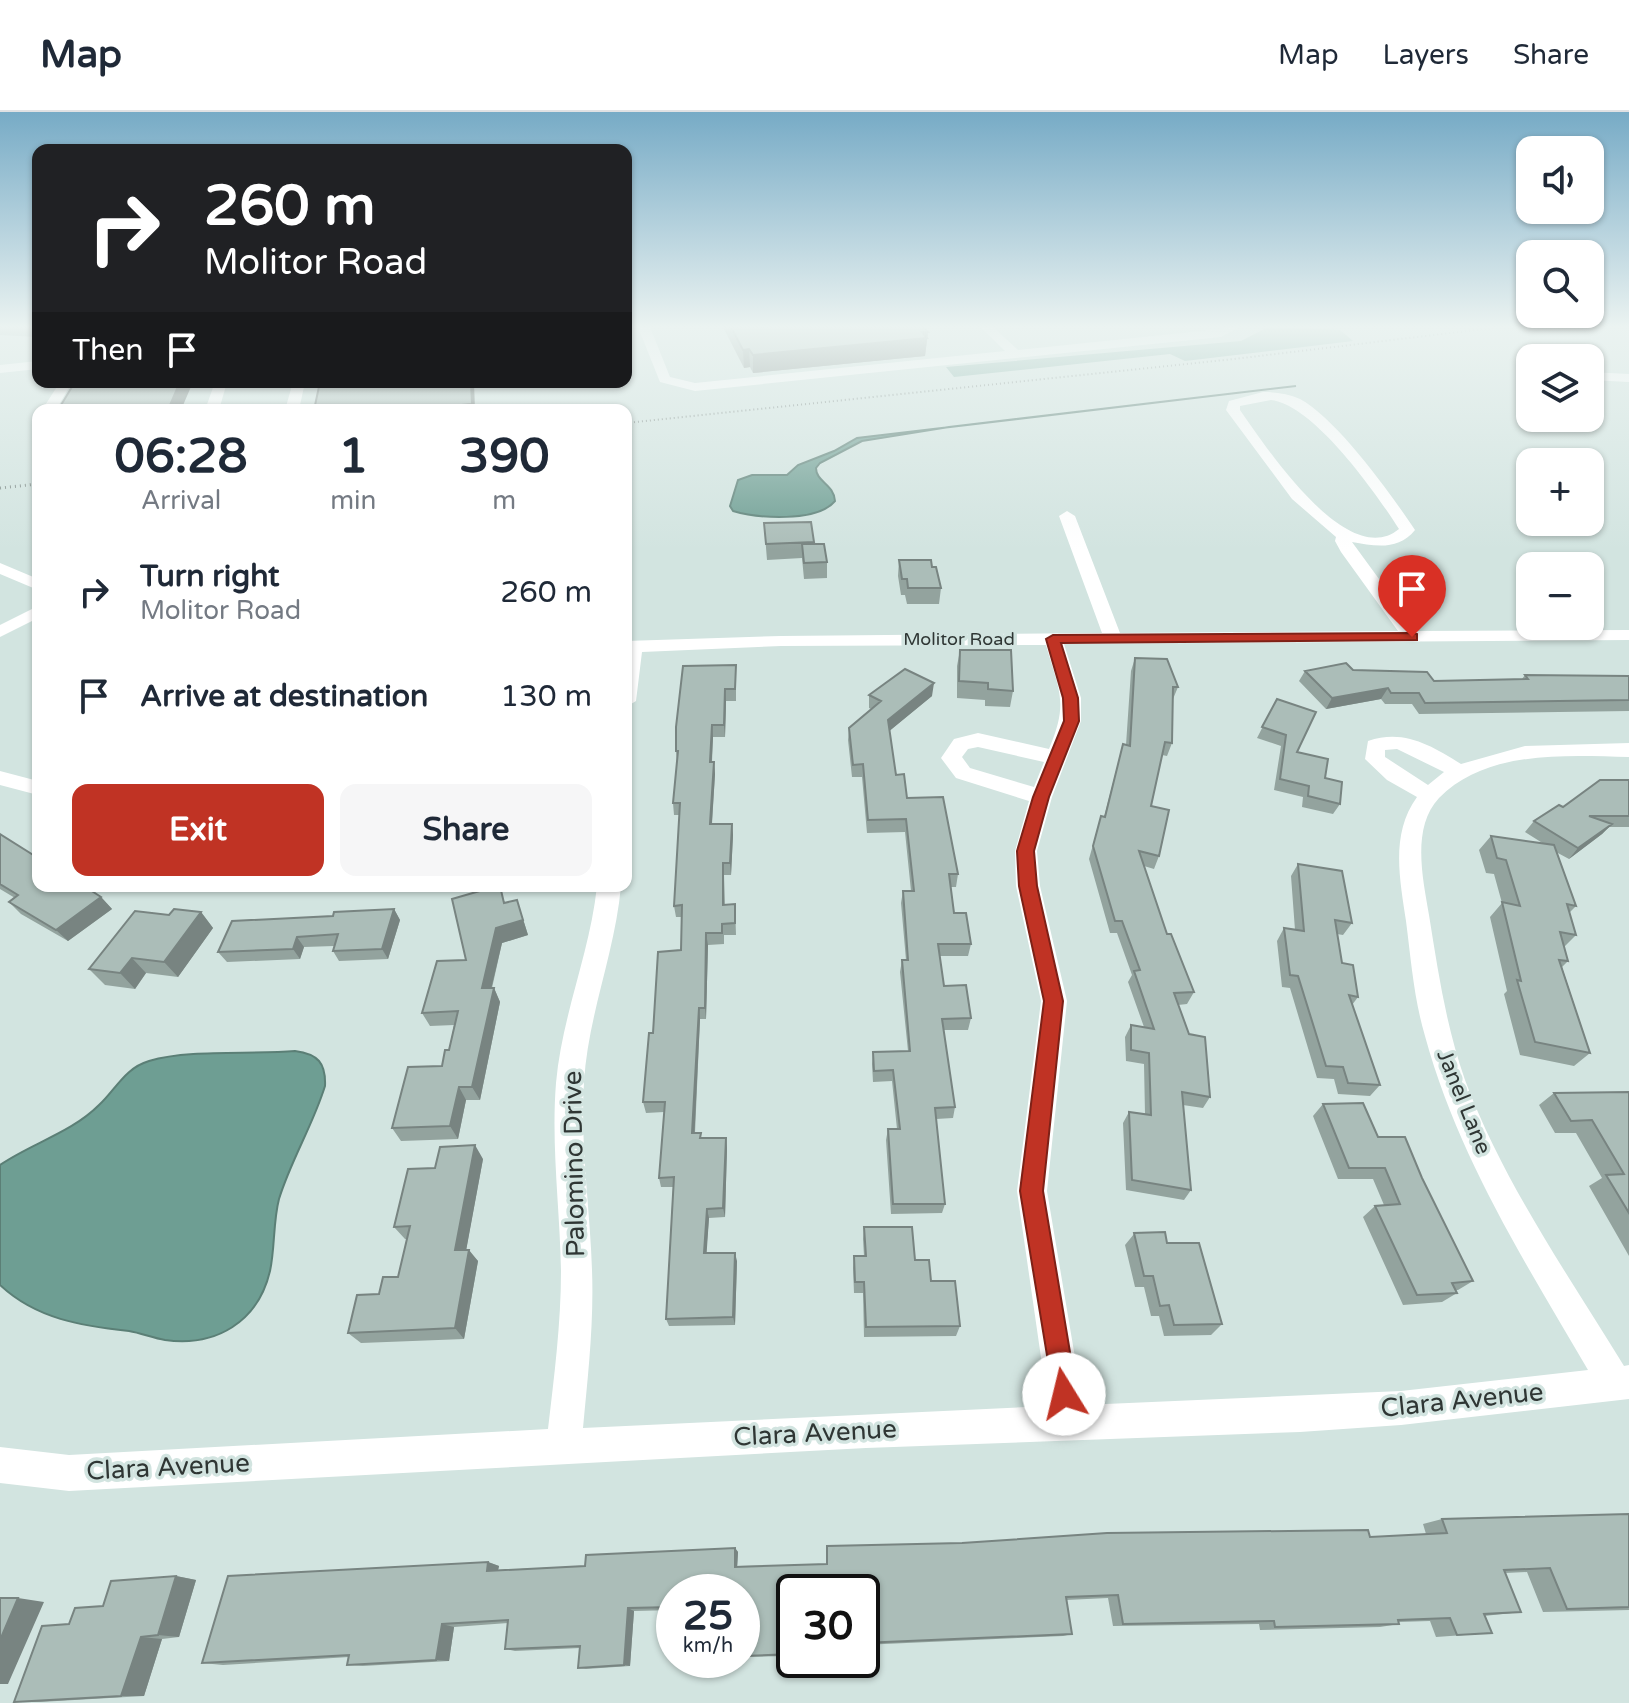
<!DOCTYPE html>
<html lang="en">
<head>
<meta charset="utf-8">
<style>
	body { margin:0; font-family:"Varela Round",sans-serif; background:#f6f6f7; color:#1f2937; height:100vh; display:flex; flex-direction:column; font-size:30px; white-space:nowrap }
	* { box-sizing:border-box; margin:0 }
	p { font-size:26px; color:#747a83 }
	.icon { flex:none; width:44px; height:44px; fill:none; stroke:currentColor; stroke-width:2; stroke-linecap:round; stroke-linejoin:round }
	.map { position:relative; flex:1; overflow:hidden }
	.details { position:absolute; left:32px; top:292px; width:600px; height:488px; display:flex; flex-direction:column; background:#fff; border-radius:16px; box-shadow:0 2px 6px #0004 }
	.details>* { flex:none }
	.top-card { position:absolute; left:32px; top:32px; width:600px; height:244px; border-radius:16px; box-shadow:0 2px 6px #0004; background:#202124; color:#fff; overflow:hidden }
	.tools { position:absolute; left:1516px; top:24px; display:grid; gap:16px }
	.tools a { display:grid; place-items:center; width:88px; height:88px; border-radius:16px; background:#fff; box-shadow:0 2px 6px #0004; font-size:40px }
	.speed { position:absolute; left:656px; top:1462px; display:flex; gap:16px; font-size:40px; font-weight:700; text-align:center }
	.speed>* { display:grid; place-content:center; width:104px; height:104px; border-radius:50%; background:#fff; box-shadow:0 2px 6px #0004; line-height:1 }
	.speed small { font-size:20px; font-weight:400 }
	.speed .limit { border:4px solid #111; border-radius:12px; background:#fff; color:#111 }
	.pin { position:absolute; display:grid; place-items:center; width:68px; height:68px; color:#fff; margin:-82px -34px; border-radius:50% 50% 50% 0; rotate:-45deg; box-shadow:0 0 8px #0007 }
	.pin .icon { rotate:45deg }
	.me { position:absolute; width:88px; margin:-44px; rotate:351deg; stroke-linejoin:round; filter:drop-shadow(0 0 6px #0008) }
	.turn { display:flex; align-items:center; gap:28px; height:168px; padding:0 40px; font-size:36px }
	.turn .icon { width:104px; height:104px; stroke-width:2.5 }
	.turn b { display:block; font-size:56px; line-height:68px }
	.then { display:flex; align-items:center; height:76px; padding:0 40px; background:#0003; gap:16px; font-size:30px }
	.eta { display:flex; justify-content:space-evenly; align-items:center; height:136px; text-align:center }
	.eta b { font-size:48px; font-weight:700; line-height:56px }
	.button { display:flex; gap:16px; margin-top:auto; padding:16px 40px }
	.button a { flex:1; height:92px; border-radius:16px; background:#c03324; color:#fff; font-size:32px; font-weight:700; line-height:92px; text-align:center }
	.button a+a { background:#f6f6f7; color:#1f2937 }
	ul { padding:0; list-style:none }
	li { display:flex; align-items:center; gap:24px; height:104px; padding:0 40px }
	li div { flex:1 }
	li b { display:block; font-size:30px }
	li em { font-style:normal }
	header { display:flex; align-items:center; gap:48px; box-sizing:border-box; height:112px; padding:0 40px; background:#fff; border-bottom:2px solid #e0e1e3 }
	header strong { font-size:38px }
	nav { display:flex; gap:44px; margin-inline-start:auto; font-size:28px }
	.map>svg:first-child { display:block }
	.forest { fill:#82b2a7 }
	.water { fill:#6e9e93; stroke:#5b7f76; stroke-width:2 }
	.lines { fill:none; stroke-linecap:round; stroke-linejoin:round }
	.path-far1 { stroke:#7b8784; stroke-width:2; stroke-dasharray:1 3; stroke-linecap:butt }
	.path { stroke:#7b8784; stroke-width:3; stroke-dasharray:1 4; stroke-linecap:butt }
	.minor { fill:#fff; fill-rule:evenodd }
	.wall { fill:#93a39e }
	.shaded-wall { fill:#788481 }
	.building { fill:#abbdb8; stroke:#788481; stroke-width:2 }
	.route { fill:#c03324; stroke:#7d2117; stroke-width:2 }
	.labels { text-anchor:middle; dominant-baseline:central; stroke-width:7; stroke-linejoin:round; paint-order:stroke }
	.far-street-label { font-size:18px; fill:#2f3634; stroke:#d2e4e0 }
	.street-label { font-size:22px; fill:#2f3634; stroke:#d2e4e0 }
	.near-street-label { font-size:26px; fill:#2f3634; stroke:#d2e4e0 }
</style>
</head>
<body>
<header>
<strong>Map</strong>
<nav><a>Map</a><a>Layers</a><a>Share</a></nav>
</header>
<div class="map">
<svg width="1629" height="1591" viewBox="0 0 1629 1591">
	<rect width="100%" height="100%" fill="#d2e4e0"/>
	<path class="forest" d="M1268 215 1340 218 1353 229 1185 249 1170 242 954 265 946 255 1241 229Z"/>
	<path class="water" d="M1296 274 949 315 862 329 820 351 816 356C816 370 834 372 835 389 817 411 757 406 733 399L730 394 738 368 752 363H787L798 353 834 339 857 326Z
		M295 939C318 942 326 951 325 974 313 1013 291 1048 279 1087 273 1110 275 1136 270 1159 258 1210 216 1235 165 1228 153 1226 141 1221 129 1219 82 1214 36 1207 0 1173V1053C32 1031 71 1021 99 993 116 977 125 956 149 949 190 937 250 943 295 939Z"/>
	<g class="lines">
		<path class="path-far1" d="M626 311 1234 247 1500 215"/>
		<path class="path" d="M0 376 38 372"/>
		<path class="minor" d="M638 215H650L670 265 695 271 1005 239 981 215H993L1018 238 1240 215 1221 225 695 279 660 270Z
			M38 249V257L0 261V253Z
			M1590 260 1629 262V270L1590 268Z
			M60 270H72L56 298H42Z
			M215 270H227L219 298H205Z
			M293 270H305L299 298H285Z
			M1263 280C1275 280 1289 282 1300 287 1337 307 1391 382 1415 418 1398 439 1375 434 1352 430L1417 519 1629 518V528L1064 532 1081 586V609L1052 685 1037 739 1040 774 1067 889 1047 1079 1083 1293 1401 1279 1588 1258C1525 1150 1458 1045 1425 924 1414 887 1411 848 1406 809 1400 768 1390 722 1417 685L1387 668 1365 647 1368 629C1404 617 1430 633 1461 652L1525 634 1629 631V645C1567 644 1487 637 1439 686 1411 716 1423 767 1429 803 1438 859 1446 914 1465 968 1503 1070 1567 1161 1624 1254L1629 1253V1287L1401 1313 1300 1320 866 1336 69 1379 0 1371V1335L69 1343 548 1317C554 1265 561 1212 561 1159 560 1097 551 1034 556 971 562 903 590 841 597 774H621C615 841 588 903 584 970 580 1033 590 1096 592 1158 594 1211 588 1263 583 1316L1048 1294 1017 1079 1041 889 1016 774 1015 739 1029 689 956 666 941 646 954 627 978 621 1049 637C1069 590 1059 579 1046 533L781 534 642 540 636 589 626 595V529L781 524 1102 521 1059 404 1067 399 1075 404 1120 521 1398 519 1341 440 1335 429 1336 425 1292 387 1226 298 1229 289ZM1271 288C1314 293 1376 381 1399 417 1347 460 1264 332 1240 298V294ZM978 635 1044 650 1034 675 970 656 962 645 968 637ZM1397 637 1444 660 1428 673 1385 645V638Z
			M0 451 38 467V478L0 462Z
			M38 494V506L0 525V513Z
			M0 659 38 669V683L0 673Z"/>
	</g>
	<path class="wall" d="M0 215H38V225L0 223Z
		M723 215H923L928 220 925 244 753 261 750 255 744 256Z
		M811 410 814 432 827 450V466L804 467 802 446 767 448 764 411Z
		M899 448 932 455 941 476 939 492H907L905 483H901L898 464Z
		M960 538 1013 579 1010 595 985 594V588L957 586V554Z
		M1135 546 1178 575 1173 587 1172 631 1167 644 1162 643 1151 694 1159 744 1154 757 1144 754 1167 822 1194 880 1187 892 1178 893 1210 985 1203 996 1183 993 1191 1078 1184 1088 1126 1078 1123 1011 1129 1000 1145 1002 1144 952 1126 949 1125 925 1131 913 1144 915 1128 870 1132 863 1117 821H1110L1089 747 1101 704 1104 705 1123 632 1126 633 1131 559Z
		M736 553V589H726L725 625H713L712 650H714L715 662 712 712H732L733 723 731 763H724L725 792H735L736 823H724V832L708 833 706 907H700L695 1021 702 1026H726L727 1036 725 1105 709 1106 706 1141 737 1149 735 1213 669 1214 666 1207 673 1075H661L659 1066 664 1000 646 1001 643 990 653 921 681 838 682 805H676L674 794 680 703H674L673 691 677 650 676 639Z
		M1353 558 1434 569 1522 567 1525 563 1629 564V599L1419 602 1412 592H1385L1381 587 1326 597 1299 569 1305 559Z
		M869 583 932 584 889 619 896 663 907 686 958 762 956 775H951L954 801 971 832 968 844H940L944 874 971 906 968 918H943L955 995 953 1006 936 1007 945 1092 942 1101 891 1102 886 1028 888 1017H897L892 969 873 970 872 952 873 940 908 939 900 860 902 848H906L901 791 903 779H911L905 720 867 721 862 665H852L848 628 849 616 871 597 869 596Z
		M1277 587 1297 640 1325 666 1340 692 1333 702 1302 695 1303 685 1274 678 1281 634 1257 626Z
		M1629 668V715H1609L1602 722 1569 747 1556 740 1576 794 1569 801 1576 823 1564 835 1568 849 1562 855 1590 941 1574 954 1520 943 1504 882 1507 879 1490 805 1502 791 1494 762 1486 761 1479 738 1491 724 1544 732 1525 720 1534 709 1563 695Z
		M0 722 101 785 112 797 68 829 21 802 9 790 15 786 0 777Z
		M1298 752 1352 811 1343 823 1337 822 1342 851 1358 885 1352 893 1380 973 1370 984 1338 982 1334 967 1317 966 1290 876 1282 875 1277 829 1284 816 1295 818 1291 764Z
		M517 788 528 823 502 831 492 876H494L500 890 480 988H466L458 1027 401 1029 392 1016 442 954 449 938 454 913 430 914 422 901 466 848 506 791Z
		M394 797 400 808 388 847 339 849 333 839 334 834 304 835 300 847 227 850 218 840 333 804Z
		M201 800 213 816 178 865 146 861 135 877 105 873 89 857 169 803Z
		M1629 980V1144L1589 1074 1602 1066 1576 1021H1555L1539 993 1554 981Z
		M1323 992 1378 1025 1422 1066 1473 1169 1458 1178H1456L1457 1181 1442 1190 1403 1193 1363 1105 1375 1094 1384 1093 1373 1067H1338L1313 1004Z
		M483 1047 466 1138 478 1149 464 1227 361 1231 348 1221 379 1182 398 1165 407 1127H405L394 1115 435 1056Z
		M864 1115 915 1148 931 1169 960 1214 956 1224 864 1225 863 1181H854L853 1156 854 1144H864L863 1127Z
		M1134 1122 1167 1131 1222 1212 1211 1223 1164 1224 1159 1204H1151L1144 1175H1135L1125 1133Z
		M1629 1402V1498L1543 1500 1527 1460 1505 1461 1521 1500 1484 1504 1492 1521 1436 1525 1430 1509 1398 1510 1399 1512 1380 1515 1260 1518 1259 1512 1113 1514 1108 1486 1066 1488 1072 1522 1063 1524 862 1533V1480H794V1544L742 1545V1480H674V1498L634 1499 630 1554 586 1557 578 1556 580 1536 515 1539 505 1537 508 1511 454 1515 449 1549 363 1554 347 1553 349 1545 223 1553 202 1551 488 1450 499 1454 498 1458 585 1454 735 1436 738 1440 737 1454 826 1452 1426 1422 1423 1412 1442 1407Z
		M176 1464 196 1468 179 1525 162 1527 144 1584 40 1590H14L103 1494Z"/>
	<path class="shaded-wall" d="M928 220 925 244 753 261V243Z
		M749 237 750 255 744 256 743 238Z
		M180 270H193L181 298H168Z
		M471 270H474L475 298H409Z
		M934 571 932 584 887 621 888 608Z
		M1388 576 1381 587 1326 597 1332 586Z
		M725 577 726 589 725 625 724 613Z
		M712 613 713 625 711 662 710 650Z
		M714 650 715 662 711 724 710 712Z
		M732 712 733 723 731 763 730 751Z
		M1612 712 1602 722 1569 747 1578 736Z
		M101 785 112 797 68 829 56 818Z
		M517 788 528 823 502 831 488 890 482 876 496 816Z
		M394 797 400 808 388 847 382 837Z
		M201 800 213 816 178 865 164 850Z
		M706 821 708 833 706 907 705 896Z
		M297 825 304 835 300 847 293 837Z
		M132 846 146 861 135 877 120 861Z
		M494 876 500 890 480 988 472 975Z
		M699 896 700 907 694 1031 692 1021Z
		M459 975 466 988 458 1027 450 1014Z
		M726 1026 727 1036 725 1105 723 1096Z
		M475 1033 483 1047 464 1150 455 1138Z
		M707 1097 709 1106 706 1150 704 1141Z
		M469 1138 478 1149 464 1227 455 1216Z
		M735 1141 737 1149 735 1213 733 1205Z
		M735 1436 738 1440 737 1459 735 1455Z
		M488 1450 499 1454 497 1463 487 1459Z
		M176 1464 196 1468 179 1525 158 1523Z
		M18 1486 44 1490 8 1572H0V1528Z
		M628 1496 634 1499 630 1554 624 1553Z
		M442 1512 454 1515 449 1549 436 1548Z
		M141 1525 162 1527 144 1584H121Z"/>
	<path class="building" d="M731 215H923L928 220H922L927 226 753 243 749 237 743 238Z
		M75 270H180L168 298H58Z
		M320 270H471L472 292 409 298H314Z
		M811 410 814 430 766 432 764 411Z
		M802 432H824L827 450 804 451Z
		M899 448H931L932 455H936L941 476H908L907 467H902Z
		M960 538H1011L1013 579 988 577V571L959 569Z
		M1135 546 1167 547 1178 575H1173L1172 631 1165 630 1151 694 1169 698 1159 744 1139 739 1167 822H1171L1194 880 1174 881 1189 922 1205 925 1210 985 1182 980 1191 1078 1132 1068 1129 1000 1151 1003 1149 941 1131 938V913L1154 917 1134 859 1140 858 1122 809H1115L1093 734 1101 704 1105 705 1123 632 1130 634Z
		M1346 551 1353 558 1427 560 1434 569 1528 567 1525 563 1629 564V588L1425 591 1419 581H1391L1388 576 1332 586 1305 559Z
		M736 553 735 577H725L724 613H712L710 650H714L710 712H732L730 751H723V793L735 792V811L722 812V821H706L705 896H699L692 1021H701L700 1026H726L723 1096 707 1097 704 1141H735L733 1205 666 1207 674 1065 659 1066 665 990H643L649 921H653L658 840 681 838 682 793 674 794 680 691H673L678 639H676V615L683 554Z
		M905 557 934 571 888 608 896 663 904 662 907 686 943 685 958 762H949L954 801H966L971 832H938L944 874 966 873 971 906 942 907 955 995 935 996 945 1092H893L888 1017H900L893 958 874 959 873 940 910 939 902 848H908L903 779H914L906 707 868 708 863 652 853 653 849 616 881 589 869 583Z
		M1277 587 1316 600 1297 640 1328 647 1325 666 1342 670 1340 692 1308 684 1309 674 1280 667 1286 623 1262 615Z
		M1600 668H1629V704H1589L1612 712 1578 736 1534 709 1559 693 1563 695Z
		M0 722 38 746V774H84L101 785 56 818 9 790 18 783 0 772Z
		M1491 724 1554 733 1576 794 1567 792 1576 823 1560 820 1568 849 1559 848 1590 941 1535 930 1517 868 1521 869 1502 790 1520 794 1506 748 1497 746Z
		M1298 752 1342 759 1352 811 1335 808 1342 851 1353 853 1358 885 1349 883 1380 973 1348 971 1343 955 1326 954 1298 864 1290 863 1284 816 1304 819Z
		M497 774H500L504 791 517 788 523 808 496 816 482 876H494L472 975H459L450 1014 392 1016 408 955 442 954 445 938H449L458 899 422 901 437 849 466 848 452 787Z
		M174 797 201 800 164 850 132 846 120 861 89 857 135 799 169 803Z
		M394 797 382 837 333 839 338 822 297 825 293 837 218 840 232 809 333 804 334 800Z
		M1629 980V1101L1606 1063 1624 1062 1592 1008 1571 1009 1554 981Z
		M1363 991 1378 1025H1405L1422 1066 1473 1169 1452 1171 1457 1181 1417 1183 1375 1094 1400 1092 1385 1056H1349L1323 992Z
		M475 1033 455 1138H469L455 1216 348 1221 357 1183 379 1182 383 1165H398L410 1114 394 1115 408 1057 435 1056 440 1035Z
		M864 1115H912L915 1148H929L931 1169H955L960 1214 866 1215 864 1170H855L854 1144H866Z
		M1165 1120 1167 1131H1199L1222 1212 1174 1213 1169 1193 1160 1194 1153 1164H1144L1134 1121Z
		M1629 1402V1495L1567 1497 1550 1456 1504 1458 1521 1500 1484 1502 1492 1521 1457 1523 1450 1506 1398 1508 1399 1512 1275 1515 1274 1509 1123 1512 1118 1483 1066 1485 1072 1522 862 1531V1480H794L793 1542 742 1544V1480H674V1495L628 1496 624 1553 578 1556 580 1534 505 1537 508 1508 442 1512 436 1548 347 1553 349 1543 202 1551 228 1464 488 1450 487 1459 585 1454 586 1443 735 1436V1455L827 1452V1434L962 1431 1107 1421 1368 1418 1370 1425 1447 1421 1442 1407Z
		M176 1464 158 1523 141 1525 121 1584 14 1590 42 1514 69 1512 75 1496 103 1494 111 1469Z
		M0 1486H18L0 1528Z"/>
	<linearGradient id="sky" x2="0" y2="1"><stop stop-color="#77abc6"/><stop offset="0.49" stop-color="#ebf3f1"/><stop offset="1" stop-color="#ebf3f1" stop-opacity="0"/></linearGradient>
	<rect width="1629" height="438" fill="url(#sky)"/>
	<path class="route" d="M1412 521 1417 522V528L1061 531 1078 586 1079 609 1049 685 1034 739 1037 774 1063 889 1043 1079 1077 1282 1073 1292 1064 1295 1055 1292 1020 1079 1044 889 1019 774 1017 739 1033 685 1064 609 1063 586 1046 527 1053 523Z"/>
	<g class="labels">
		<g class="far-street-label">
			<text x="959" y="527">Molitor Road</text>
		</g>
		<g class="street-label">
			<text transform="translate(1464 990) rotate(68)">Janel Lane</text>
		</g>
		<g class="near-street-label">
			<text transform="translate(574 1052) rotate(-91)">Palomino Drive</text>
			<text transform="translate(1462 1288) rotate(-6)">Clara Avenue</text>
			<text transform="translate(815 1321) rotate(-3)">Clara Avenue</text>
			<text transform="translate(168 1355) rotate(-3)">Clara Avenue</text>
		</g>
	</g>
</svg>
<div class="tools">
<a><svg class="icon" aria-label="sound" viewBox="0 0 24 24"><path d="M4 9h4l5-4v14l-5-4H4zM17 9q2 3 0 6"/></svg></a>
<a><svg class="icon" aria-label="search" viewBox="0 0 24 24"><circle cx="10" cy="10" r="6"/><path d="M15 15l6 6"/></svg></a>
<a><svg class="icon" aria-label="layers" viewBox="0 0 24 24"><path d="M12 4l9 5-9 5-9-5zM3 14l9 5 9-5"/></svg></a>
<a>+</a>
<a>−</a>
</div>
<div class="speed"><div>25<small>km/h</small></div><div class="limit">30</div></div>
<div class="pin" style="left:1412px;top:525px;background:#d93025"><svg class="icon" aria-label="arrive" viewBox="0 0 24 24"><path d="M6 21V4h12l-3 4 3 4H6"/></svg></div>
<svg class="me" style="left:1064px;top:1282px" viewBox="-20 -20 40 40"><circle r="19" fill="#fff"/><path d="M0-13L10 11 0 6-10 11z" fill="#c03324"/></svg>
<div class="top-card">
<div class="turn"><svg class="icon" aria-label="right" viewBox="0 0 24 24"><path d="M7 20v-9h11M14 6l5 5-5 5"/></svg><div><b>260 m</b>Molitor Road</div></div>
<div class="then">Then<svg class="icon" aria-label="arrive" viewBox="0 0 24 24"><path d="M6 21V4h12l-3 4 3 4H6"/></svg></div>
</div>
<section class="details">
<div class="eta">
<div><b>06:28</b><p>Arrival</p></div>
<div><b>1</b><p>min</p></div>
<div><b>390</b><p>m</p></div>
</div>
<ul>
<li><svg class="icon" aria-label="right" viewBox="0 0 24 24"><path d="M7 20v-9h11M14 6l5 5-5 5"/></svg><div><b>Turn right</b><p>Molitor Road</p></div><em>260 m</em></li>
<li><svg class="icon" aria-label="arrive" viewBox="0 0 24 24"><path d="M6 21V4h12l-3 4 3 4H6"/></svg><div><b>Arrive at destination</b></div><em>130 m</em></li>
</ul>
<div class="button"><a>Exit</a><a>Share</a></div>
</section>
</div>
</body>
</html>
